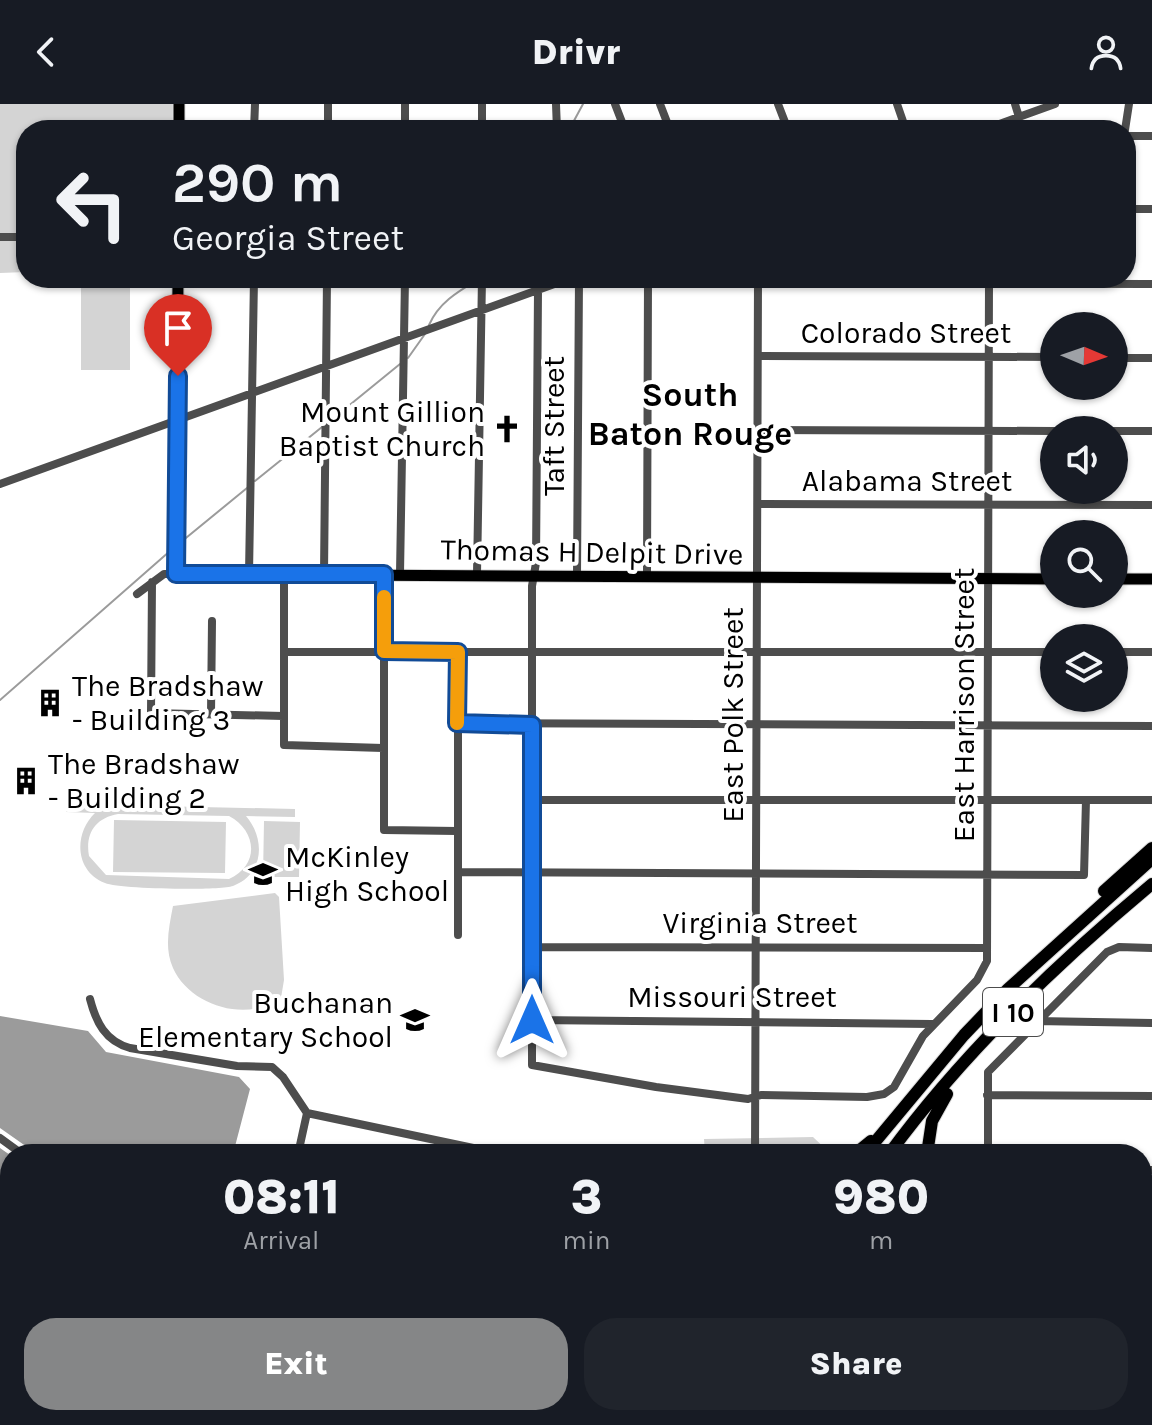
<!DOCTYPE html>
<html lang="en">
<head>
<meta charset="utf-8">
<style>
	body { margin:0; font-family:Karla,sans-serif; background:#20242c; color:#f1f3f6; height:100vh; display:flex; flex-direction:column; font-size:30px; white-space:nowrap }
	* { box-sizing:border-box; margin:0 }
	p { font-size:26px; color:#9ea1a6 }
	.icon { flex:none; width:44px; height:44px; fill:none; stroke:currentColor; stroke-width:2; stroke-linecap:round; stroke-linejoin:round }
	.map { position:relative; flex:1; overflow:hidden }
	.drawer { position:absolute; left:0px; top:1040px; width:1152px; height:282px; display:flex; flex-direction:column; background:#171b24; border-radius:32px 32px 0 0; box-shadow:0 2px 6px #0004 }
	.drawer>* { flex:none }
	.hud { position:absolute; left:16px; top:16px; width:1120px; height:168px; border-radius:32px; box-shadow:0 2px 6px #0004; background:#171b24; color:#f1f3f6; overflow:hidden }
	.needle { width:52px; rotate:92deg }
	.buttons { position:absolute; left:1040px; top:208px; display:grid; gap:16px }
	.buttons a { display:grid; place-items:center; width:88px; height:88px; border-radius:50%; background:#171b24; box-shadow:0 2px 6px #0004; font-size:40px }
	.pin { position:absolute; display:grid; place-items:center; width:68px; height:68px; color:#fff; margin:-82px -34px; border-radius:50% 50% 50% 0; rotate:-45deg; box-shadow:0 0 8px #0007 }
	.pin .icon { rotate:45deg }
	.me { position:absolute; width:88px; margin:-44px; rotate:0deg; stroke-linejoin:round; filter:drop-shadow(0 0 6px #0008) }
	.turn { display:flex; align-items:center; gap:28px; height:168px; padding:0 24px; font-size:36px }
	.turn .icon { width:104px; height:104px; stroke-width:2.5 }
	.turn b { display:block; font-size:56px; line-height:68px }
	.eta { display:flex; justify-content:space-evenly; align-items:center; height:136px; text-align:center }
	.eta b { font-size:48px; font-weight:800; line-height:56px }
	.action { display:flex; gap:16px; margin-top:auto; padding:16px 24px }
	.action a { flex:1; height:92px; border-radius:32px; background:#858687; color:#fff; font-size:32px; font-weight:800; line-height:92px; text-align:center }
	.action a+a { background:#20242c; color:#f1f3f6 }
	header { display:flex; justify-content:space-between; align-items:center; height:104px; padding:0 24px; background:#171b24; font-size:36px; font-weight:800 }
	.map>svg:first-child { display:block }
	.green { fill:#d4d4d4; fill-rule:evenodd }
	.water { fill:#9b9b9b }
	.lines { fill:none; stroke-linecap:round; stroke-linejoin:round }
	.stream { stroke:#9b9b9b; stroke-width:2 }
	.major-casing { stroke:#dbdbdb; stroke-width:13 }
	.highway-casing { stroke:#dbdbdb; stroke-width:14 }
	.minor { stroke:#4d4d4d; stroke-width:8 }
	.major { stroke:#000; stroke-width:11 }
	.highway { stroke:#000; stroke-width:12 }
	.route-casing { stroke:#114b97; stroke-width:20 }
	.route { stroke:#1a73e8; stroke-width:14 }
	.slow { stroke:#f59e0b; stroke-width:14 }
	.labels { text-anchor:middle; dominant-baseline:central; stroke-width:8; stroke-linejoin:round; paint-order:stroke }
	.shield { fill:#fff; stroke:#4c4c4c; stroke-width:2 }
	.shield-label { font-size:28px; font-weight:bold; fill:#000 }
	.street-label { font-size:30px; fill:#000; stroke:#fff }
	.poi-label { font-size:30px; fill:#000; stroke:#fff; text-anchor:start }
	.quarter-label { font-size:34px; font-weight:bold; fill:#000; stroke:#fff }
</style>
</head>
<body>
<header><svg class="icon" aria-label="back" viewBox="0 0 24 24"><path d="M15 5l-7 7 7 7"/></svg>Drivr<svg class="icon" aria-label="person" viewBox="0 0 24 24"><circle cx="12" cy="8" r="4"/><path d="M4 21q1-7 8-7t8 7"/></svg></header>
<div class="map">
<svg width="1152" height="1321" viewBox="0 0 1152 1321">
	<rect width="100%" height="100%" fill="#fff"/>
	<path class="green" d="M0 0H179V26H26V168L0 169Z
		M81 174H130V266H81Z
		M66 700 295 705V713L246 712C265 734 265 770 233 782 218 787 119 785 105 779 74 767 74 729 95 709L66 708ZM118 710 229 712C257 727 260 761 229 775L106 771 89 752C85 730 95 714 118 710Z
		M114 716 226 718 225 769 113 768Z
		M264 717 300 718 299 773H263Z
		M275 789 279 793 284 876 281 894C247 919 190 902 173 864 164 844 169 823 173 802Z
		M813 1033 831 1050H705L704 1035Z
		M1142 1105 1152 1107V1321H77L83 1312H1142Z"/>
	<path class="water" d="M0 912 88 927 106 948 239 973 250 985 233 1050H37L0 1024Z
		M0 1044 10 1051V1312H68L62 1321H0Z
		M160 1312H772L779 1321H154Z
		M805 1312H964L967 1321H790Z
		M1033 1312H1126L1109 1321H1016Z"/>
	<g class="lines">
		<path class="stream" d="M569 26 583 0
			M429 221C439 198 459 187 479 175
			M408 254 425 230
			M330 317 400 260
			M255 377 322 323
			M181 438 247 384
			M0 596 170 447"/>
		<defs>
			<path id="major" d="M179 26V0
				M178 174 176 470 1054 475
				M1114 475H1152"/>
			<path id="highway" d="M1104 787 1152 744
				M855 1050 871 1037
				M865 1050 964 931 1008 885 1152 755
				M889 1050C963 949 1056 860 1152 780
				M927 1050 932 1017 947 990
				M691 1321 696 1312
				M714 1321 718 1312"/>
		</defs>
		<use href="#major" class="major-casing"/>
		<use href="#highway" class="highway-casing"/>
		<path class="minor" d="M556 0 557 26
			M615 0 625 26
			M660 0 670 26
			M778 0 788 26
			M897 0 906 26
			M1015 0 1019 13
			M254 26 255 0
			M328 26V0
			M405 26V0
			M482 26V0
			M983 26 1055 0
			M1125 26 1129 0
			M1126 32H1152
			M1126 105H1152
			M0 133H26
			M758 179 1152 180
			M538 186 536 459 532 482V961L656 983 748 995 761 991 867 993 884 990 894 983 923 932 977 876 987 857 989 174
			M758 252 1054 253
			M1114 254H1152
			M758 326 1054 327
			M1114 327H1152
			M0 380 571 174
			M758 400 1152 401
			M249 470 254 174
			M284 470V641L383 644
			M324 470 327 174
			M384 470V726L457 727
			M400 470 405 174
			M477 470 482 174
			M577 471 579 174
			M647 471 648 174
			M152 478 151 609 283 612
			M137 490 164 470H176
			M284 548H1054
			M458 548V831
			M1114 548H1152
			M211 610 212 517
			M457 619 1152 622
			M532 696H1152
			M458 768 1084 771 1086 696
			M532 843 987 844
			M90 895C96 918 105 937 130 944L237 962 272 963 283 973 307 1009 478 1045 521 1050
			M532 916 932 920
			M1036 917 1152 919
			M987 991 1152 992
			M0 1034 22 1050
			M755 1049 758 174
			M298 1050 307 1009
			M988 1050V968L1107 848 1119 843 1152 844
			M1142 1066H1152
			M1142 1222 1152 1219
			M981 1312 982 1321"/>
		<use href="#major" class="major"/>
		<use href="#highway" class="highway"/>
	</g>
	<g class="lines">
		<defs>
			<path id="route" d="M178 272 176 470H384V547L458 548 457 619 532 621V916"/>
		</defs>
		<use href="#route" class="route-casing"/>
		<use href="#route" class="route"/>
		<path class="slow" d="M384 493V547L458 548 457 619"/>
	</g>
	<defs>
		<symbol id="church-bare" viewBox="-9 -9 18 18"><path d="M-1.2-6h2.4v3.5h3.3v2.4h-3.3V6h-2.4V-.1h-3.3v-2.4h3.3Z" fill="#000" stroke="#fff" stroke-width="2.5" paint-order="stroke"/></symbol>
		<symbol id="building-bare" viewBox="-9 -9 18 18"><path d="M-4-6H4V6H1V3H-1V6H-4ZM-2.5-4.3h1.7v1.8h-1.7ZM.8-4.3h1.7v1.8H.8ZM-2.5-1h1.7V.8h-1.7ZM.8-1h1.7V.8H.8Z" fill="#000" stroke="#fff" stroke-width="2.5" paint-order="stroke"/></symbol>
		<symbol id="school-bare" viewBox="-9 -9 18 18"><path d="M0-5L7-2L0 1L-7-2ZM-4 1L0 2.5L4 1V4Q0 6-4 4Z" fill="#000" stroke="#fff" stroke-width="2.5" paint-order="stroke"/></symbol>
	</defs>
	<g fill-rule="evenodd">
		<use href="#church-bare" x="487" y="305" width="40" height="40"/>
		<use href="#building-bare" x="30" y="579" width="40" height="40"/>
		<use href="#building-bare" x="6" y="657" width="40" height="40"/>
		<use href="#school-bare" x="243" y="750" width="40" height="40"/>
		<use href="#school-bare" x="395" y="896" width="40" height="40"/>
	</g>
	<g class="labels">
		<rect class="shield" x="983" y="884" width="60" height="48" rx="6"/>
		<g class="shield-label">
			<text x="1013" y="908">I 10</text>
		</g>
		<g class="street-label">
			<text x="906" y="229">Colorado Street</text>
			<text transform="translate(554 322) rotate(-90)">Taft Street</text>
			<text x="907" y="377">Alabama Street</text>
			<text transform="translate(592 448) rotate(1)">Thomas H Delpit Drive</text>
			<text transform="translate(964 601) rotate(-90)">East Harrison Street</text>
			<text transform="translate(733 611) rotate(-90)">East Polk Street</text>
			<text x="760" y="819">Virginia Street</text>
			<text x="732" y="893">Missouri Street</text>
		</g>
		<g class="poi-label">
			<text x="485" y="308" text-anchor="end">Mount Gillion<tspan x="485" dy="34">Baptist Church</tspan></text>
			<text x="72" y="582">The Bradshaw<tspan x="72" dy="34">- Building 3</tspan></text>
			<text x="48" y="660">The Bradshaw<tspan x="48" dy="34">- Building 2</tspan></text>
			<text x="285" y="753">McKinley<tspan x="285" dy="34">High School</tspan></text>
			<text x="393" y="899" text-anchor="end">Buchanan<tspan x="393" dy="34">Elementary School</tspan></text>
		</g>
		<g class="quarter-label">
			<text x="690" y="291">South<tspan x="690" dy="39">Baton Rouge</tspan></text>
		</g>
	</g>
</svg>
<div class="buttons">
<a><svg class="needle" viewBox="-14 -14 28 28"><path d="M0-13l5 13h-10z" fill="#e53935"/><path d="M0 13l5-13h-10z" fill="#9ea1a6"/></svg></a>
<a><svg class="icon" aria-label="sound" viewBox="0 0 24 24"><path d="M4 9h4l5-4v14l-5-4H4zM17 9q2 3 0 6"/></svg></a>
<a><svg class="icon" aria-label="search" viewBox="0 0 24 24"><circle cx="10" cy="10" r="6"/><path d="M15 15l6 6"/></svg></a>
<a><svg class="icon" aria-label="layers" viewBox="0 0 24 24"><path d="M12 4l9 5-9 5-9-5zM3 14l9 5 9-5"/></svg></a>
</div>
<div class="pin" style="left:178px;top:272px;background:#d93025"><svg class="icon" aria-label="arrive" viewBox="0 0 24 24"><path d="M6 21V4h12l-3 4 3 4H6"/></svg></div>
<svg class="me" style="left:532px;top:916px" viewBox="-20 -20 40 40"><path d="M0-17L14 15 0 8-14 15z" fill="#1a73e8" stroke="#fff" stroke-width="4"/></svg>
<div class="hud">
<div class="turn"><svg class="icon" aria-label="left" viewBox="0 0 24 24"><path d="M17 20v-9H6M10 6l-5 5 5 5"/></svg><div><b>290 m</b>Georgia Street</div></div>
</div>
<section class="drawer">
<div class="eta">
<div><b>08:11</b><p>Arrival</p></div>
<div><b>3</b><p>min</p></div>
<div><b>980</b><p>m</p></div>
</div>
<div class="action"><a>Exit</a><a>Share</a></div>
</section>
</div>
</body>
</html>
